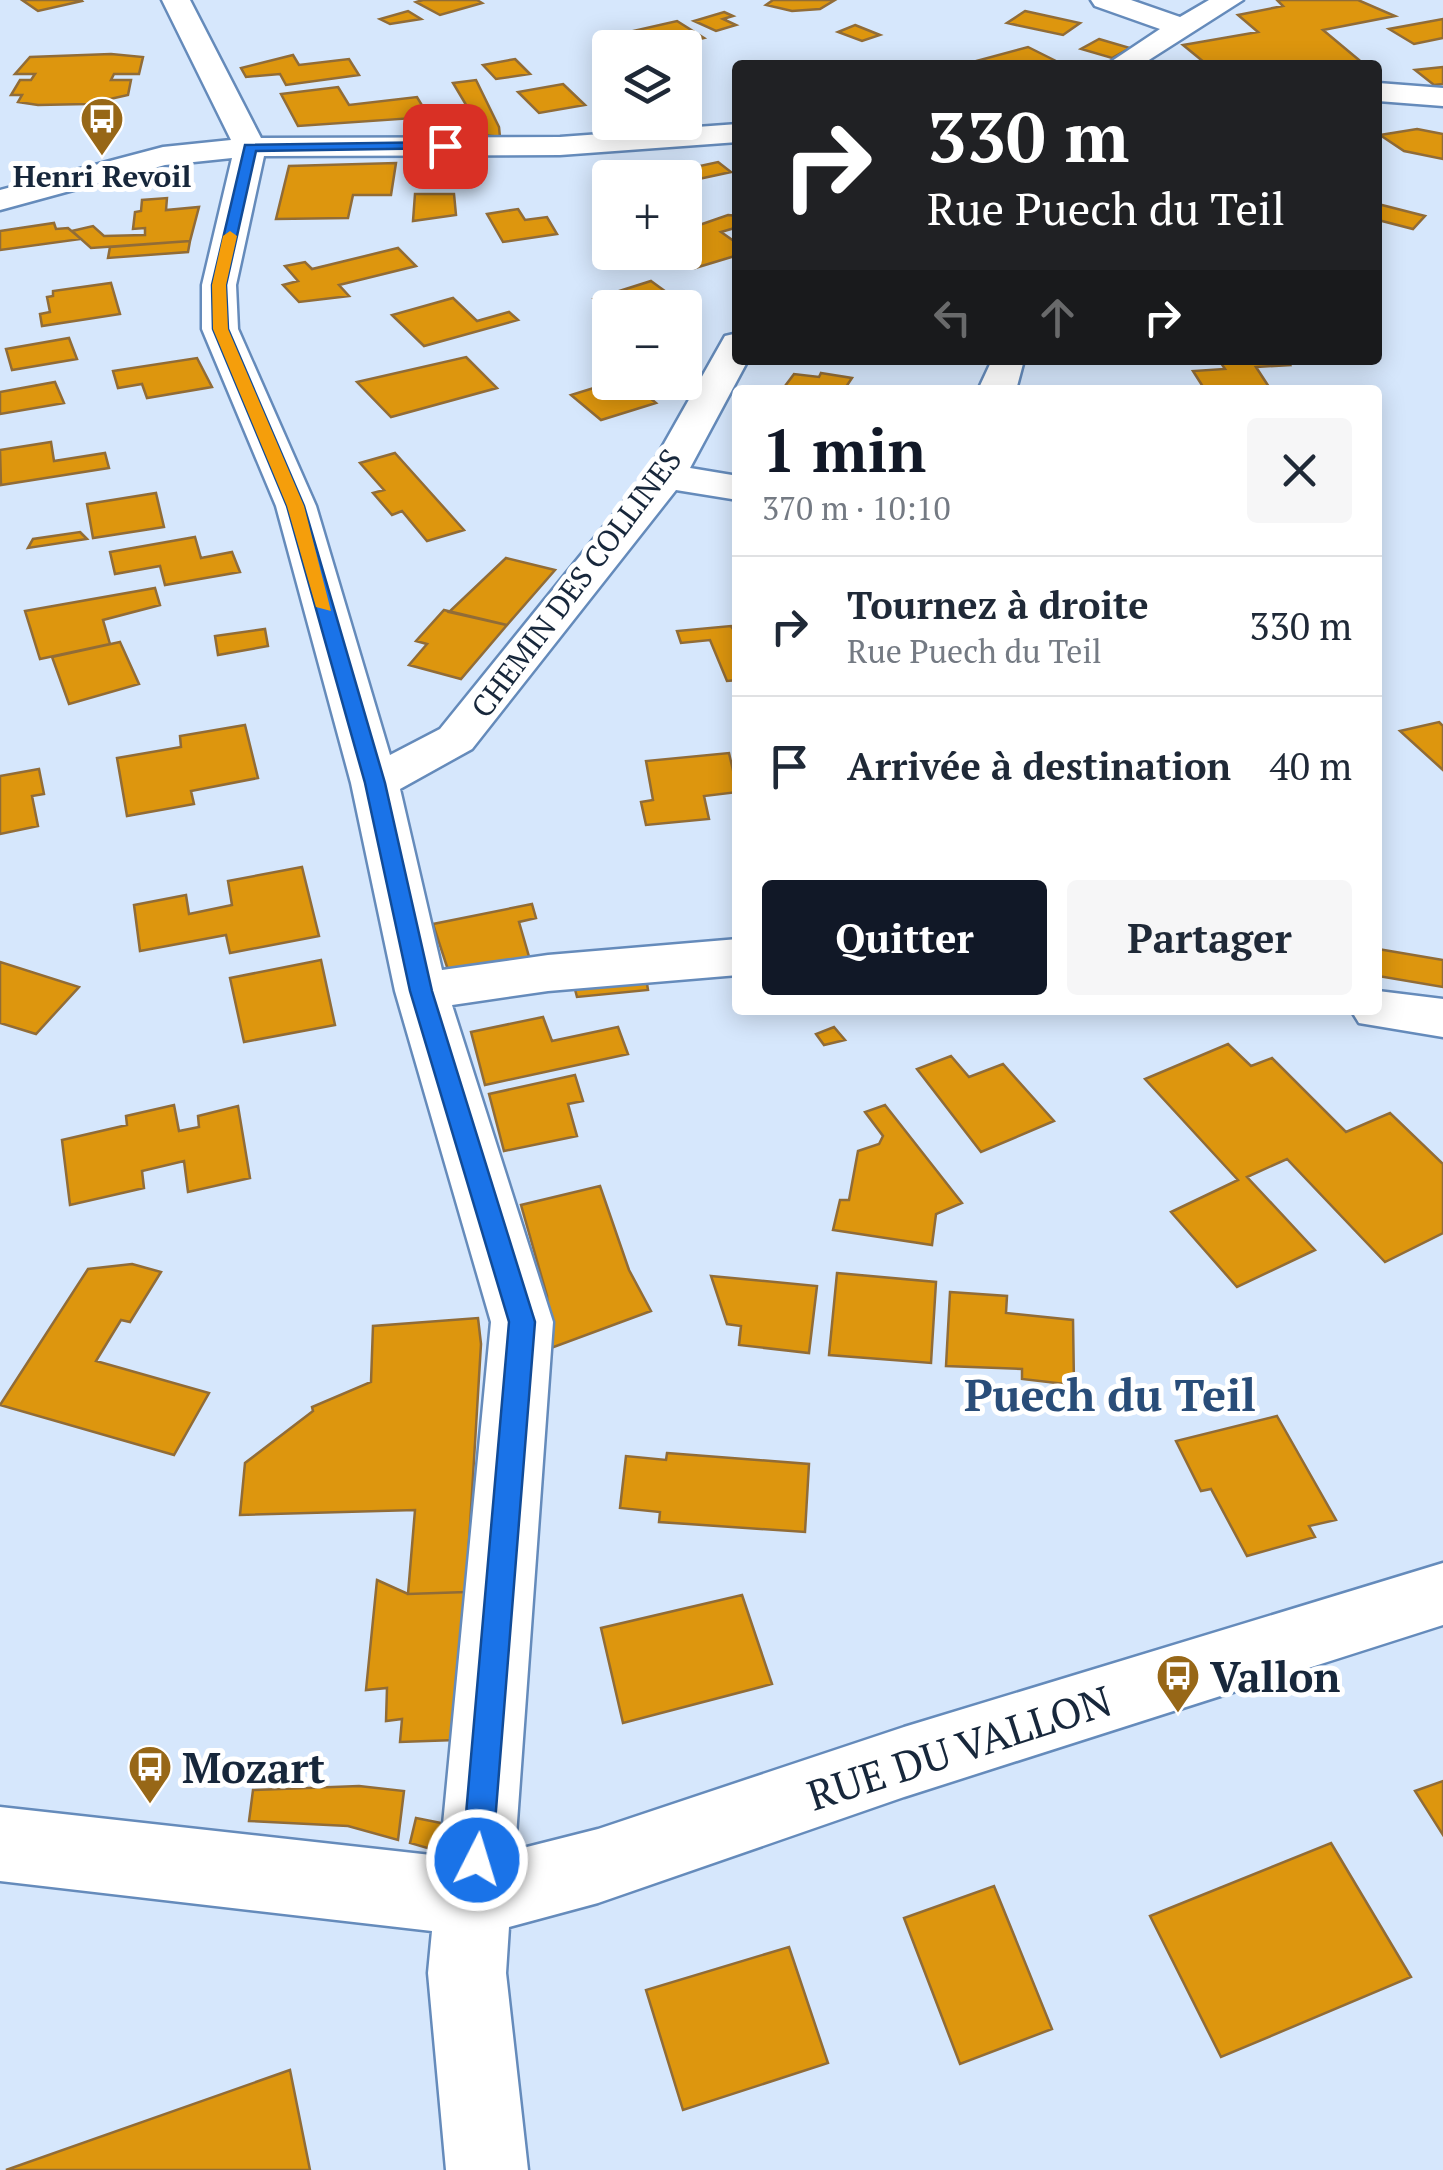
<!DOCTYPE html>
<html lang="fr">
<head>
<meta charset="utf-8">
<style>
	body { margin:0; font-family:"PT Serif",serif; background:#f6f6f7; color:#1f2937; height:100vh; display:flex; flex-direction:column; font-size:38px; white-space:nowrap }
	* { box-sizing:border-box; margin:0 }
	p { font-size:32px; color:#747a83 }
	.icon { flex:none; width:55px; height:55px; fill:none; stroke:currentColor; stroke-width:2; stroke-linecap:round; stroke-linejoin:round }
	.map { position:relative; flex:1; overflow:hidden }
	.panel { position:absolute; left:732px; top:385px; width:650px; height:630px; display:flex; flex-direction:column; background:#fff; border-radius:10px; box-shadow:0 5px 25px #0003 }
	.panel>* { flex:none }
	.hud { position:absolute; left:732px; top:60px; width:650px; height:305px; border-radius:10px; box-shadow:0 5px 25px #0003; background:#202124; color:#fff; overflow:hidden }
	.tools { position:absolute; left:592px; top:30px; display:grid; gap:20px }
	.tools a { display:grid; place-items:center; width:110px; height:110px; border-radius:10px; background:#fff; box-shadow:0 5px 25px #0003; font-size:50px }
	.pin { position:absolute; display:grid; place-items:center; width:85px; height:85px; color:#fff; margin:-42px; border-radius:20px; box-shadow:0 5px 15px #0006 }
	.me { position:absolute; width:110px; margin:-55px; rotate:5deg; stroke-linejoin:round; filter:drop-shadow(0 0 8px #0008) }
	.turn { display:flex; align-items:center; gap:35px; height:210px; padding:0 30px; font-size:45px }
	.turn .icon { width:130px; height:130px; stroke-width:2.5 }
	.turn b { display:block; font-size:70px; line-height:85px }
	.lanes { display:flex; align-items:center; height:95px; padding:0 30px; background:#0003; justify-content:center; gap:50px; direction:ltr }
	.lanes .off { opacity:.35 }
	.round { display:grid; place-items:center; flex:none; width:105px; height:105px; border-radius:10px; background:#f6f6f7 }
	.summary { display:flex; align-items:center; justify-content:space-between; height:170px; padding:0 30px }
	h1 { font-size:60px; font-weight:700; line-height:75px; color:#111827 }
	.button { display:flex; gap:20px; margin-top:auto; padding:20px 30px }
	.button a { flex:1; height:115px; border-radius:10px; background:#111827; color:#fff; font-size:40px; font-weight:700; line-height:115px; text-align:center }
	.button a+a { background:#f6f6f7; color:#1f2937 }
	ul { padding:0; list-style:none }
	li { display:flex; align-items:center; gap:30px; height:140px; padding:0 30px; border-top:2px solid #e0e1e3 }
	li div { flex:1 }
	li b { display:block; font-size:38px }
	li em { font-style:normal }
	.map>svg:first-child { display:block }
	.building { fill:#dd960e; stroke:#916c37; stroke-width:2.5 }
	.lines { fill:none; stroke-linecap:round; stroke-linejoin:round }
	.minor-casing { stroke:#658bbb; stroke-width:5 }
	.minor { fill:#fff; fill-rule:evenodd }
	.route { fill:#1a73e8; stroke:#114b97; stroke-width:2.5 }
	.slow { fill:#f59e0b }
	.labels { text-anchor:middle; dominant-baseline:central; stroke-width:10; stroke-linejoin:round; paint-order:stroke }
	.far-poi-label { font-size:30px; font-weight:bold; fill:#17273b; stroke:#fff }
	.far-street-label { font-size:30px; fill:#17273b; stroke:#fff }
	.near-poi-label { font-size:42px; font-weight:bold; fill:#17273b; stroke:#fff; text-anchor:start }
	.near-street-label { font-size:42px; fill:#17273b; stroke:#fff }
	.district-label { font-size:45px; font-weight:bold; fill:#294d79; stroke:#fff }
</style>
</head>
<body>
<div class="map">
<svg width="1443" height="2170" viewBox="0 0 1443 2170">
	<rect width="100%" height="100%" fill="#d6e7fc"/>
	<path class="building" d="M22 0H81L82 1 38 11Z
		M423 0H477L482 3 440 15 416 2Z
		M773 0H835L820 9 792 11 766 5Z
		M1277 0H1358L1395 16 1323 30 1365 65 1205 63 1183 45 1258 32 1238 15 1283 6Z
		M408 11 421 19 390 24 380 19Z
		M1025 11 1080 23 1063 35 1007 23Z
		M724 12 733 16 723 19 736 25 716 31 694 21Z
		M1443 19V38L1414 44 1389 29Z
		M677 21 704 38 663 48H616L602 38Z
		M855 25 880 35 862 41 838 32Z
		M1099 39 1130 48 1112 58 1081 49Z
		M1028 47 1064 65 969 63Z
		M111 54 143 57 139 74H114L111 80H131L128 95 88 104 38 105 18 102 22 95H11L20 80H31L35 74H15L30 57Z
		M293 55 299 65 349 59 359 75 286 85 280 74 246 77 241 68Z
		M515 59 530 74 496 79 483 65Z
		M1443 67V84L1434 85 1415 70Z
		M476 80 499 127 500 137 484 135 453 83Z
		M563 84 585 105 539 113 518 92Z
		M338 87 349 105 417 97 429 117 298 126 281 94Z
		M1417 129 1443 134V159L1404 151 1380 135Z
		M718 162 731 172 685 182V178H645Z
		M396 163 391 195H353L348 218 276 219 289 166Z
		M415 194H454L456 215 413 221Z
		M167 198 166 210 199 207 190 241 91 248 72 231 93 226 104 236 145 235V228L133 229 135 212 141 211 142 200Z
		M1378 204 1425 216 1413 229 1378 220Z
		M518 209 525 220 547 217 557 234 503 242 487 214Z
		M728 215 738 216V227L721 232 738 244V255L695 268 673 252H685V230Z
		M54 223 56 229 68 228 81 239 0 250V231Z
		M190 241 188 252 108 258 110 247Z
		M398 248 416 266 339 285 349 296 299 302 283 285 298 281 285 266 305 262 312 269Z
		M651 281 691 310 610 311 594 299Z
		M111 283 120 314 42 326 40 314 50 312 47 297 53 296V291Z
		M453 298 477 321 509 312 518 320 424 346 392 315Z
		M69 338 77 359 12 370 6 349Z
		M466 357 497 388 391 417 357 382Z
		M197 358 212 387 147 398 142 384 118 388 113 371Z
		M1219 360H1287L1290 365 1256 367 1271 390H1205L1193 371 1225 369Z
		M821 373 852 378 844 390H782L794 374 819 377Z
		M55 382 64 403 0 414V392Z
		M613 382H631L656 403 601 420 571 395Z
		M51 442 54 461 105 453 109 468 1 485 0 450Z
		M395 453 464 530 427 541 402 511 392 515 373 493 384 490 360 463Z
		M156 493 164 527 93 538 87 504Z
		M80 532 87 539 28 548 33 539Z
		M195 537 201 558 232 552 240 572 165 585 160 566 115 574 110 552Z
		M506 558 555 570 507 625 449 612Z
		M155 588 160 605 103 620 110 644 40 659 25 611Z
		M444 610 507 625 461 679 409 665 427 644 416 641Z
		M731 626 738 637V680L727 681 710 640 681 643 677 631Z
		M265 629 268 646 218 655 215 636Z
		M120 642 139 684 69 704 52 657Z
		M1439 722 1443 726V770L1400 731Z
		M245 725 258 778 191 791 194 804 127 816 117 758 181 747 180 736Z
		M729 753 738 792 704 796 709 819 646 825 641 802 653 800 646 761Z
		M39 769 44 794 32 796 38 826 0 834V776Z
		M302 867 319 936 230 953 226 935 140 951 134 905 186 895 189 914 232 905 228 881Z
		M532 904 536 918 519 922 530 960 450 976 433 924Z
		M1378 949 1443 960V987L1378 976Z
		M321 960 335 1025 244 1042 230 978Z
		M0 962 79 987 36 1034 0 1023Z
		M645 971 648 990 577 997 572 978Z
		M543 1017 552 1041 618 1027 628 1054 485 1085 471 1032Z
		M834 1027 845 1040 824 1045 816 1034Z
		M1228 1044 1251 1066 1272 1058 1346 1132 1390 1113 1443 1164V1233L1385 1262 1287 1159 1247 1177 1315 1250 1237 1287 1171 1212 1238 1180 1145 1079Z
		M951 1056 969 1077 1003 1064 1054 1121 981 1152 917 1069Z
		M575 1075 583 1101 568 1104 577 1136 504 1151 489 1094Z
		M174 1105 179 1131 199 1127 198 1116 238 1106 250 1178 188 1192 184 1161 142 1171 144 1188 70 1205 62 1140 127 1125 126 1116Z
		M885 1105 962 1203 936 1214 932 1245 833 1230 840 1200H849L858 1151 879 1144 883 1136 865 1112Z
		M600 1186 629 1270 651 1311 551 1348 547 1296 521 1205Z
		M132 1264 161 1272 130 1322 121 1320 96 1361 209 1393 174 1455 0 1405 88 1269Z
		M837 1273 936 1282 931 1363 829 1355Z
		M711 1276 817 1286 809 1353 739 1345 741 1326 727 1324Z
		M950 1292 1007 1296 1006 1313 1073 1320 1074 1385 1022 1379V1369L946 1366Z
		M478 1318 481 1344 466 1592 408 1594 415 1510 240 1515 245 1463 313 1411 312 1407 371 1382 373 1326Z
		M1277 1416 1336 1520 1309 1526 1315 1537 1247 1556 1211 1489 1201 1491 1176 1441Z
		M667 1453 809 1464 805 1532 659 1522 660 1512 620 1508 626 1456 666 1460Z
		M377 1580 408 1594 466 1592 455 1740 400 1742 402 1719 386 1721 387 1688 366 1690Z
		M742 1595 772 1684 623 1723 601 1628Z
		M1443 1781V1835L1415 1791Z
		M359 1786 404 1791 398 1840 348 1826 249 1821 253 1790Z
		M416 1818 446 1824 441 1852 410 1843Z
		M1331 1843 1411 1977 1221 2057 1150 1916Z
		M994 1886 1052 2029 960 2064 904 1918Z
		M789 1947 828 2063 683 2110 646 1990Z
		M290 2070 310 2170H6Z"/>
	<g class="lines">
		<defs>
			<path id="minor" d="M162 0H190L261 138 560 137 738 124V142L560 155 264 156 236 285 238 329 316 506 390 755 440 729 648 472 725 336 738 333V360H748L690 468 738 476V500L676 490 472 749 400 789 442 970 548 955 738 939V975L548 991 452 1005 553 1322 515 1850 598 1829 904 1727 1443 1563V1625L904 1797 598 1903 509 1927 506 1973 528 2170H446L428 1973 432 1931 0 1881V1807L440 1856 491 1322 395 991 351 783 276 506 202 329V285L232 158 165 165 0 210V190L163 147 231 140Z
				M1091 0H1131L1180 17 1209 0H1243L1141 65H1106L1160 29 1095 6Z
				M1378 83 1443 88V106L1378 101Z
				M992 360H1024L1016 390H978Z
				M1378 991 1443 999V1037L1359 1023 1351 1010H1378Z"/>
		</defs>
		<use href="#minor" class="minor-casing"/>
		<use href="#minor" class="minor"/>
	</g>
	<path class="route" d="M445 142 450 148 256 151 226 285 228 329 304 506 385 783 432 991 535 1322 492 1860 488 1870 477 1875 466 1870 462 1860 509 1322 410 991 365 783 287 506 213 329 212 285 245 145Z"/>
	<path class="slow" d="M230 231 237 236 226 285 228 329 304 506 331 611 316 607 287 506 213 329 212 285 223 236Z"/>
	<defs>
		<symbol id="bus-pin" viewBox="-11 -11 22 30"><path d="M0 17L-7.5 6A9.5 9.5 0 1 1 7.5 6Z" fill="#976717" stroke="#fff"/><path d="M-5-6H5V4H4V6H2V4H-2V6H-4V4H-5ZM-3.5-4V0h7V-4ZM-3.5 1.2v1.5H-2V1.2ZM2 1.2v1.5H3.5V1.2Z" fill="#fff"/></symbol>
	</defs>
	<g fill-rule="evenodd">
		<use href="#bus-pin" x="77" y="94" width="50" height="68"/>
		<use href="#bus-pin" x="1153" y="1651" width="50" height="68"/>
		<use href="#bus-pin" x="125" y="1742" width="50" height="68"/>
	</g>
	<g class="labels">
		<g class="far-poi-label">
			<text x="102" y="176">Henri Revoil</text>
		</g>
		<g class="far-street-label">
			<text transform="translate(576 583) rotate(-53)">CHEMIN DES COLLINES</text>
		</g>
		<g class="near-poi-label">
			<text x="1210" y="1676">Vallon</text>
			<text x="182" y="1767">Mozart</text>
		</g>
		<g class="near-street-label">
			<text transform="translate(959 1747) rotate(-18)">RUE DU VALLON</text>
		</g>
		<g class="district-label">
			<text x="1110" y="1394">Puech du Teil</text>
		</g>
	</g>
</svg>
<div class="tools">
<a><svg class="icon" aria-label="layers" viewBox="0 0 24 24"><path d="M12 4l9 5-9 5-9-5zM3 14l9 5 9-5"/></svg></a>
<a>+</a>
<a>−</a>
</div>
<div class="pin" style="left:445px;top:146px;background:#d93025"><svg class="icon" aria-label="arrive" viewBox="0 0 24 24"><path d="M6 21V4h12l-3 4 3 4H6"/></svg></div>
<svg class="me" style="left:477px;top:1860px" viewBox="-20 -20 40 40"><circle r="17" fill="#1a73e8" stroke="#fff" stroke-width="3"/><path d="M0-11L8 9 0 5-8 9z" fill="#fff"/></svg>
<div class="hud">
<div class="turn"><svg class="icon" aria-label="right" viewBox="0 0 24 24"><path d="M7 20v-9h11M14 6l5 5-5 5"/></svg><div><b>330 m</b>Rue Puech du Teil</div></div>
<div class="lanes"><svg class="icon off" aria-label="left" viewBox="0 0 24 24"><path d="M17 20v-9H6M10 6l-5 5 5 5"/></svg><svg class="icon off" aria-label="ahead" viewBox="0 0 24 24"><path d="M12 20V5M6 11l6-6 6 6"/></svg><svg class="icon" aria-label="right" viewBox="0 0 24 24"><path d="M7 20v-9h11M14 6l5 5-5 5"/></svg></div>
</div>
<section class="panel">
<div class="summary"><div><h1>1 min</h1><p>370 m · 10:10</p></div><a class="round"><svg class="icon" aria-label="close" viewBox="0 0 24 24"><path d="M6 6l12 12M18 6L6 18"/></svg></a></div>
<ul>
<li><svg class="icon" aria-label="right" viewBox="0 0 24 24"><path d="M7 20v-9h11M14 6l5 5-5 5"/></svg><div><b>Tournez à droite</b><p>Rue Puech du Teil</p></div><em>330 m</em></li>
<li><svg class="icon" aria-label="arrive" viewBox="0 0 24 24"><path d="M6 21V4h12l-3 4 3 4H6"/></svg><div><b>Arrivée à destination</b></div><em>40 m</em></li>
</ul>
<div class="button"><a>Quitter</a><a>Partager</a></div>
</section>
</div>
</body>
</html>
